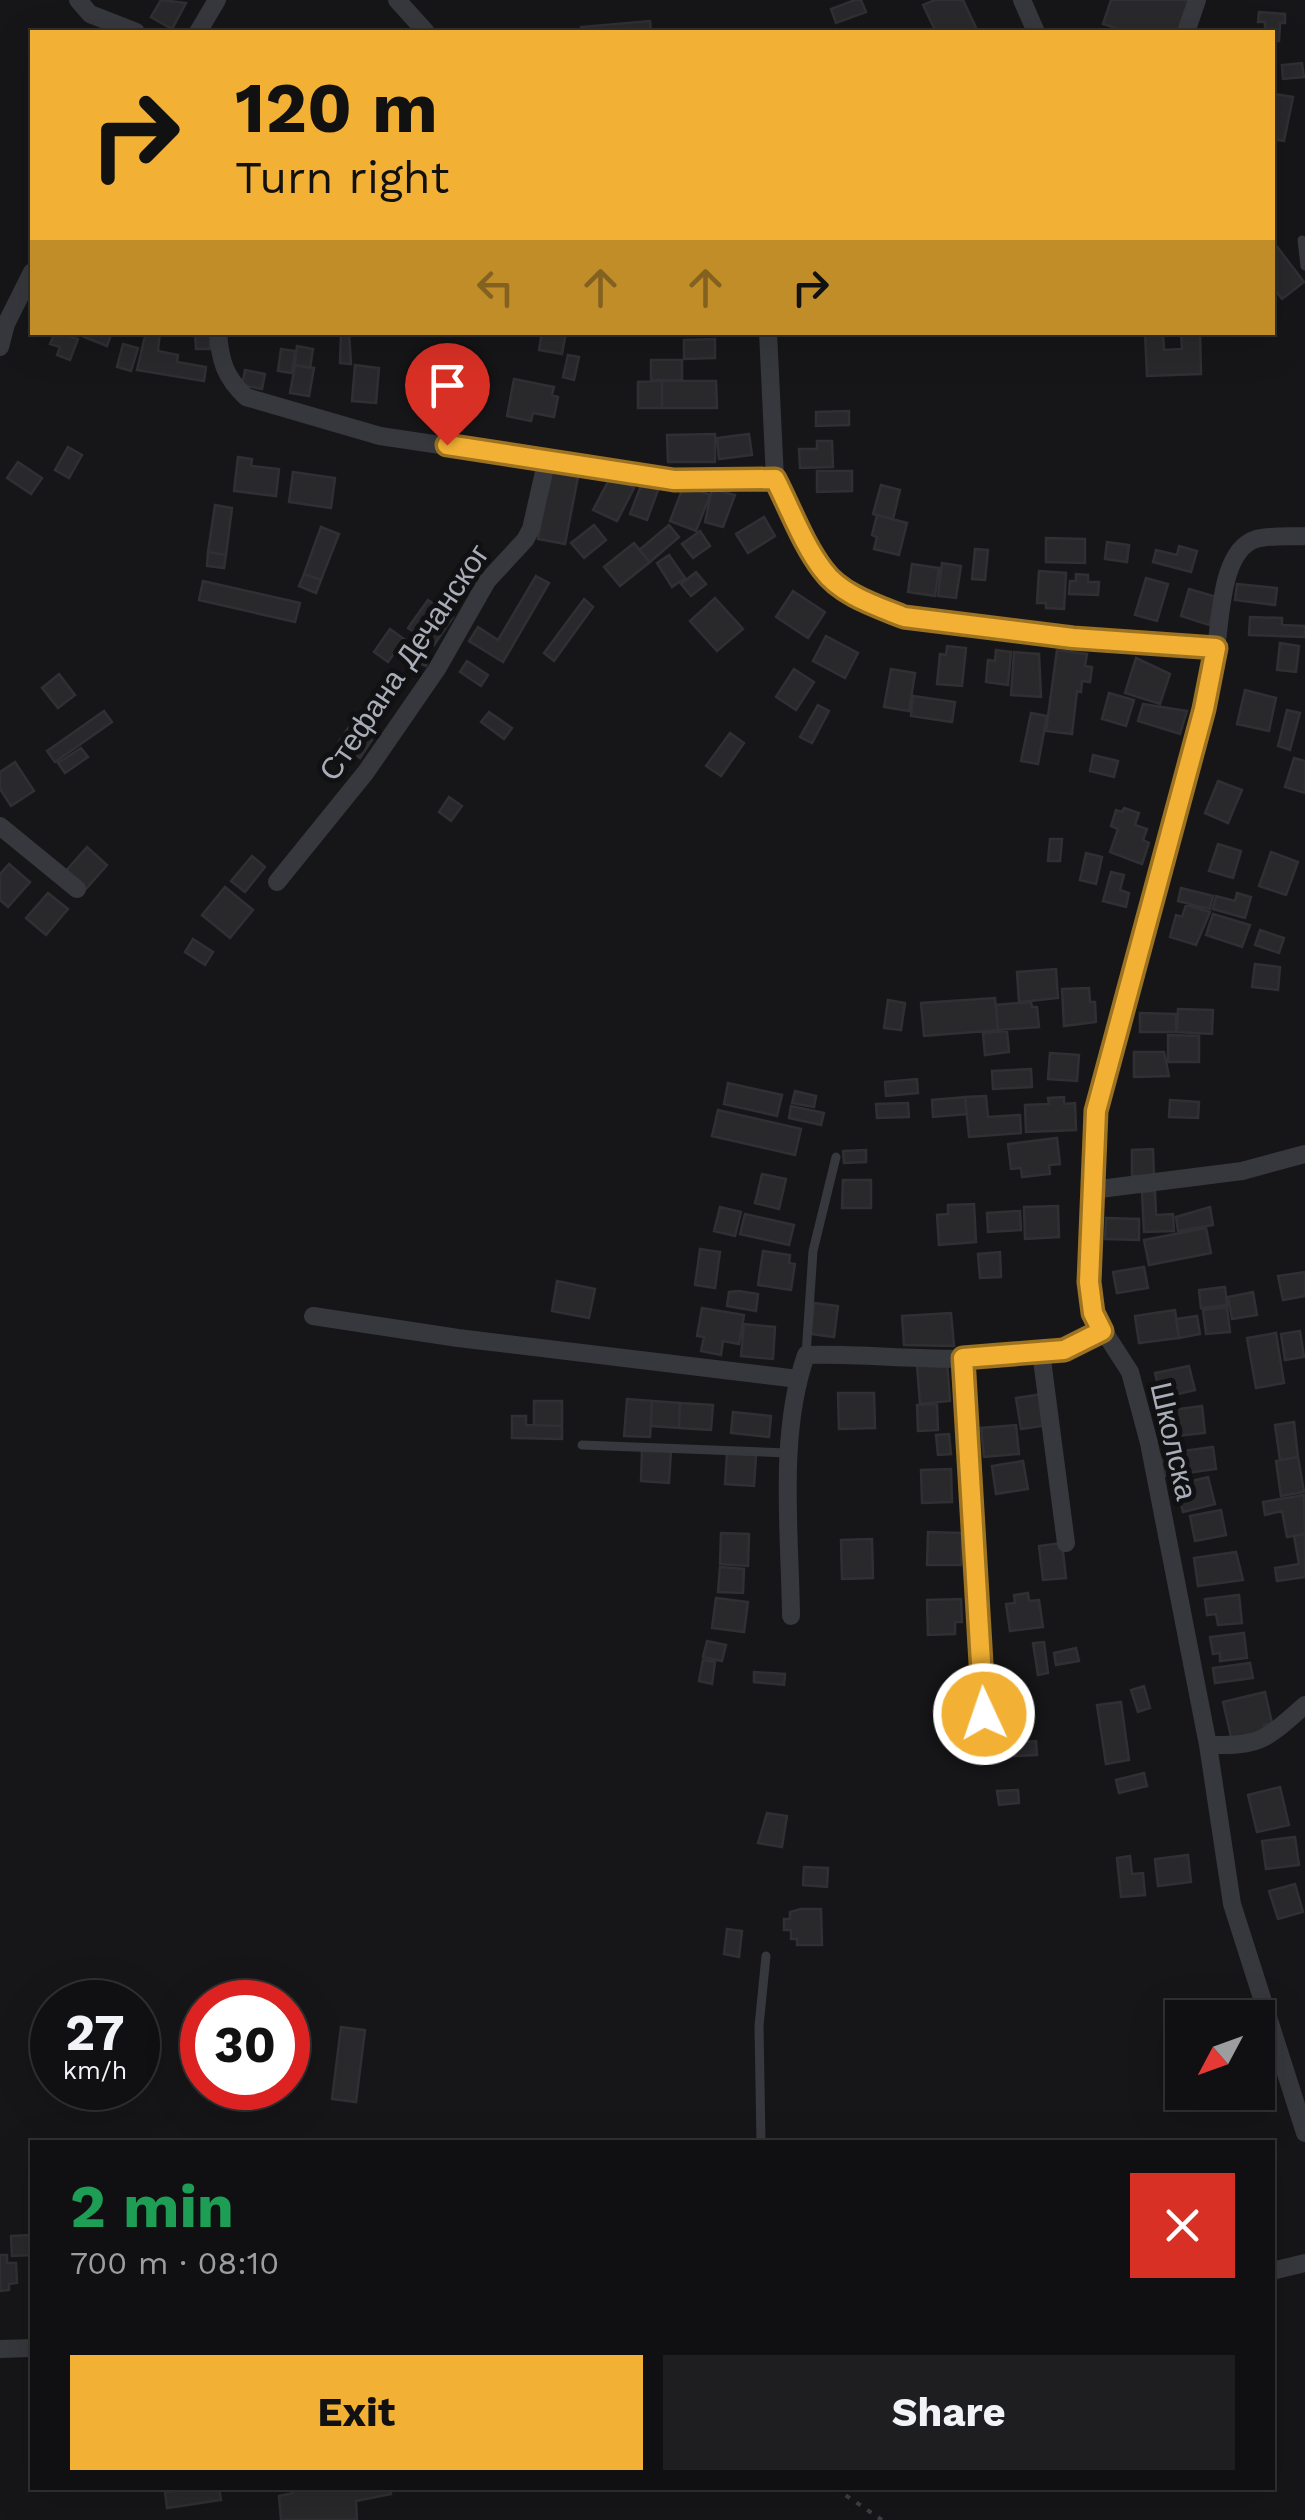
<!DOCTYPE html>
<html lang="en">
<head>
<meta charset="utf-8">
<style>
	body { margin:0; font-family:"Work Sans",sans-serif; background:#1e1e20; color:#f1f3f6; height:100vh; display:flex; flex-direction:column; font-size:38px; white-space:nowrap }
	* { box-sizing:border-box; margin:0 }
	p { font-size:32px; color:#9c9d9f }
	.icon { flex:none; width:55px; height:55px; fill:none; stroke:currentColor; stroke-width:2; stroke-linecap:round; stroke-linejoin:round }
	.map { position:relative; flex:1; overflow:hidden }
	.drawer { position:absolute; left:30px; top:2140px; width:1245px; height:350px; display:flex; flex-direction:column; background:#101012; border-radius:0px; box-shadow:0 10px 40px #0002,0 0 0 2px #303032 }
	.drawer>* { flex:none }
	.guide { position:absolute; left:30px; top:30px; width:1245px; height:305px; border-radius:0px; box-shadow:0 10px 40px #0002,0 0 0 2px #303032; background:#f2b134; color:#111; overflow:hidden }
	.needle { width:65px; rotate:229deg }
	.tools { position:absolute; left:1165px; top:2000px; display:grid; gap:20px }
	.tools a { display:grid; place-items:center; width:110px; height:110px; border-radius:0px; background:#101012; box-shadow:0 10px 40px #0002,0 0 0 2px #303032; font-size:50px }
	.speed { position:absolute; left:30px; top:1980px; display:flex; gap:20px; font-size:50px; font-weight:700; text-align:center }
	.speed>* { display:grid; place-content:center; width:130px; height:130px; border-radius:50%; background:#101012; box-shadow:0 10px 40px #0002,0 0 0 2px #303032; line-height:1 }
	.speed small { font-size:25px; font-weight:400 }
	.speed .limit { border:15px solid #d22; background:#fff; color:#111 }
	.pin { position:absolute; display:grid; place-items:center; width:85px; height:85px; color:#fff; margin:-102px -42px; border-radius:50% 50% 50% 0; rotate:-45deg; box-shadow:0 0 10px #0007 }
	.pin .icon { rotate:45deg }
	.me { position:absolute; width:110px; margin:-55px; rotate:357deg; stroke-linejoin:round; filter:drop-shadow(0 0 8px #0008) }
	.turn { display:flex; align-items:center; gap:35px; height:210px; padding:0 40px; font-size:45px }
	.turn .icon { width:130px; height:130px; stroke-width:2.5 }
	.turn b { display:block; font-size:70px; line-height:85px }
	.lanes { display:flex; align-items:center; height:95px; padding:0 40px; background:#0003; justify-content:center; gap:50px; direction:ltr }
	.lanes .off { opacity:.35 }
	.round { display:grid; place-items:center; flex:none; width:105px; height:105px; border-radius:0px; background:#1e1e20 }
	.head { display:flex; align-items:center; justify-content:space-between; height:170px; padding:0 40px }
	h1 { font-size:60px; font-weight:700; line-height:75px; color:#1e9e55 }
	.primary-button { display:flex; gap:20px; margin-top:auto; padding:20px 40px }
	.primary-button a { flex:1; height:115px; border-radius:0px; background:#f2b134; color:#111; font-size:40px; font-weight:700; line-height:115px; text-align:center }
	.primary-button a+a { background:#1e1e20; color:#f1f3f6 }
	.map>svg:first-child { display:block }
	.building { fill:#29292c; stroke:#303034; stroke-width:2.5 }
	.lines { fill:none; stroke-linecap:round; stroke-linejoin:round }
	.path { stroke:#3d3f44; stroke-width:4; stroke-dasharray:5 8; stroke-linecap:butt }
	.service { stroke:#37383d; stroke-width:9 }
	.minor { stroke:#37383d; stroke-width:18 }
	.route-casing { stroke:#9d7322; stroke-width:25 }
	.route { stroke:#f2b134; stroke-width:18 }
	.labels { text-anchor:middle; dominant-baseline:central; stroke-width:10; stroke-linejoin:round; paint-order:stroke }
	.street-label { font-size:30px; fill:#a8adb8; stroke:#111113 }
</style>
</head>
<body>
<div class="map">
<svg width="1305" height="2520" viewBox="0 0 1305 2520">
	<rect width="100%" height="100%" fill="#161618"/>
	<path class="building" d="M161 0 186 3 172 29 151 17Z
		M855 0H861L866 12 836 23 831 9Z
		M935 0H963L978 32H936L923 5Z
		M1111 0H1190L1178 32H1128L1103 24Z
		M1259 12 1285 14V23H1280L1279 41 1272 40V32H1265V22H1258Z
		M650 21 651 32H582L581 27Z
		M1302 63 1304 77 1283 79 1282 65Z
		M1275 94 1293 97 1284 141 1272 139Z
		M1275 244 1304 282 1282 299 1272 286Z
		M55 332 78 339 70 360 57 355 60 347 50 344Z
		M85 332H112L107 346 84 337Z
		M146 332H160L158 351 178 355 177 362 206 367 204 381 137 370Z
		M195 332H210V349H196Z
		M341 332H349L351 364 340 363Z
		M542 332H566L562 354 539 350Z
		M1145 332H1163L1164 350 1182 349 1181 332H1200L1201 374 1147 376Z
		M715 339V358L684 359V340Z
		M123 344 138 348 131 371 117 367Z
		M297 346 313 349 310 368 295 365Z
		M281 349 295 351 292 373 278 371Z
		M568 355 579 357 574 380 563 377Z
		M651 360H682V380H651Z
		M295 365 314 368 309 396 290 393Z
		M355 365 379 368 376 403 352 401Z
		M245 370 265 374 262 389 242 385Z
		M514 379 554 387 552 395 558 397 554 417 533 413 531 421 507 416Z
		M662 381V408H638V382Z
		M662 381H716L717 408H662Z
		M849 411V425L816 426V412Z
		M715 434V462H668L667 435Z
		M749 434 752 455 719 459 717 438Z
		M817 441H832L833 467 800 468 799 449H817Z
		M68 447 82 455 69 478 55 470Z
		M238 457 252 459 251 466 279 469 276 496 234 491Z
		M18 462 42 478 31 494 7 478Z
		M817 471H852V491L817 492Z
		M293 472 335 478 331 508 289 502Z
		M550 472 578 477 565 544 538 539Z
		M611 476 634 488 617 521 593 510Z
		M642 483 658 490 647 520 630 514Z
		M684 485 710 495 696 531 670 521Z
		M881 485 900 490 893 519 873 514Z
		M712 489 735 495 723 527 705 522Z
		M215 505 232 508 226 555 208 552Z
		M877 515 907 523 899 555 874 549 877 537 872 535Z
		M764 517 775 536 748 553 736 534Z
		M594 525 606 540 584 558 571 543Z
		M669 525 679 537 650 562 639 550Z
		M321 527 339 534 321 580 304 574Z
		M700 531 710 546 693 558 682 544Z
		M1046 538 1085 539V563L1046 562Z
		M1107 542 1129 545 1127 562 1105 559Z
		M634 543 650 562 620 586 604 567Z
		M1179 546 1197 551 1191 572 1153 562 1156 550 1177 555Z
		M975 549 988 550 985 580 972 579Z
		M208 552 226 555 224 568 207 566Z
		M669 555 685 578 672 587 657 563Z
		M942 563 961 566 956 598 938 596Z
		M912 564 939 568 935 596 908 592Z
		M1039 571 1066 573 1064 609 1046 608V603H1037Z
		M696 572 706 584 691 596 681 584Z
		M304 574 321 580 316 593 299 586Z
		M1076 574 1088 575V582H1099L1098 595 1069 594 1070 581H1076Z
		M536 576 549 583 503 662 469 641 478 627 498 640Z
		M1146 578 1168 584 1157 621 1135 615Z
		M203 581 300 603 295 622 199 600Z
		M1237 584 1277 588 1275 605 1235 600Z
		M1189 589 1217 597 1209 625 1181 616Z
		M793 591 825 612 808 638 776 617Z
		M715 598 743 629 717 651 690 621Z
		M584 599 593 607 554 661 544 653Z
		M428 600 453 617 434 645 408 628Z
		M1250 617 1282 618V625L1305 626V637L1249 635Z
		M390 629 404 639 388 662 374 652Z
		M826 636 858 653 845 678 813 661Z
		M1280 643 1299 646 1296 672 1277 670Z
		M403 644 430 654 426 666 399 656Z
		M947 646 966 648 962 686 937 684 940 654 946 655Z
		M996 650 1011 652 1008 685 986 682 988 660 995 661Z
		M1057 650 1087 654 1085 666 1092 667 1090 682 1082 681 1081 692 1077 691 1072 734 1046 731Z
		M1014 652 1039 654 1041 697 1011 695Z
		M1136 658 1170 674 1160 704 1125 693Z
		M467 661 488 675 481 686 460 672Z
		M794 669 814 682 796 710 776 697Z
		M891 669 915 673 909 711 884 707Z
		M59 674 75 695 58 708 42 688Z
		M1245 690 1276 698 1269 731 1237 724Z
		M1109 693 1134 700 1126 726 1102 719Z
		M913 696 955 702 952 722 911 716Z
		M1143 704 1187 711 1180 734 1138 721Z
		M818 705 829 711 812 743 800 737Z
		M1287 710 1300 713 1290 750 1278 746Z
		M104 711 112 722 55 762 47 751Z
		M489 712 512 728 504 739 481 722Z
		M1031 713 1047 716 1038 764 1021 761Z
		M356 717 377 732 360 758 338 743Z
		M730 733 744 743 721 776 706 766Z
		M81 748 88 757 65 773 58 763Z
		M1093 755 1118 761 1114 777 1090 771Z
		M1294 758 1305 761V793L1285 787Z
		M15 762 34 791 11 806 0 789V772Z
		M1218 781 1242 790 1228 823 1205 813Z
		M449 797 462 806 451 821 439 812Z
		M1124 808 1139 813 1135 825 1147 829 1143 840 1149 843 1142 864 1110 852 1118 829 1111 826 1116 810 1122 812Z
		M1050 839H1062L1060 861H1048Z
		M1218 844 1241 851 1233 878 1209 871Z
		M87 847 107 865 85 890 65 872Z
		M1271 852 1298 862 1286 895 1259 886Z
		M1086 853 1102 857 1096 884 1080 880Z
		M252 856 265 867 245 892 231 881Z
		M9 864 30 882 8 907 0 900V874Z
		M1111 872 1124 875 1120 890 1129 893 1126 907 1103 901Z
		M225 887 253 910 230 938 202 915Z
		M1181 888 1213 896 1210 909 1178 901Z
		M48 893 68 909 46 935 26 918Z
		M1237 893 1251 897 1245 918 1213 909 1216 896 1235 901Z
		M1186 905 1210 912 1196 945 1170 937 1176 915 1182 917Z
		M1213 914 1250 925 1242 947 1206 935Z
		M1260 930 1284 938 1279 953 1255 945Z
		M193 939 213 952 205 965 185 952Z
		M1255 964 1280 967 1278 990 1252 987Z
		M1056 969 1058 998 1019 1002 1017 972Z
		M1089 988 1090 1002H1095L1096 1022 1064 1026 1062 989Z
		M995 998 998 1030 924 1036 921 1003Z
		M888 1000 905 1003 901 1030 884 1028Z
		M1031 1002 1032 1007H1037L1039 1027 998 1030 996 1005Z
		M1178 1009 1213 1010 1212 1034 1177 1032Z
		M1140 1013 1176 1014V1032H1140Z
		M1007 1031 1009 1052 985 1055 983 1033Z
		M1168 1035 1199 1036V1062H1168Z
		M1134 1052H1164L1169 1076 1134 1077Z
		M1050 1053 1079 1055 1077 1081 1048 1079Z
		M1031 1069 1032 1087 993 1089 992 1071Z
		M917 1079 918 1093 886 1096 885 1082Z
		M728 1083 782 1095 777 1116 724 1104Z
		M795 1091 816 1096 814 1107 792 1103Z
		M986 1096 988 1117 1020 1115 1021 1133 969 1137 965 1097Z
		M965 1097 967 1114 933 1117 932 1100Z
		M1064 1097V1104L1075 1103 1076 1130 1026 1132 1025 1105 1049 1104 1048 1098Z
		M1170 1100 1199 1102 1198 1118 1169 1117Z
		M908 1103 909 1117 877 1118 876 1104Z
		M791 1106 824 1113 821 1125 789 1118Z
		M718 1110 801 1129 795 1155 712 1136Z
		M1057 1138 1060 1164 1049 1165 1050 1174 1022 1177 1021 1168 1011 1169 1008 1144Z
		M1153 1149 1154 1176H1132V1150Z
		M866 1150V1162L844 1163 843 1151Z
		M762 1174 786 1179 779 1209 755 1203Z
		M843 1180H871V1208H842Z
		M1155 1191 1156 1215 1173 1214 1174 1231 1144 1232 1142 1192Z
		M974 1204 976 1242 939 1245 937 1215 948 1214V1205Z
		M1058 1206 1059 1237 1025 1239 1024 1207Z
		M720 1207 741 1212 735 1236 714 1231Z
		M1210 1207 1213 1225 1178 1231 1176 1217Z
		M1020 1211 1021 1230 988 1232 987 1213Z
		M745 1214 794 1225 789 1245 740 1234Z
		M1106 1218 1139 1219V1240L1105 1239Z
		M1206 1228 1211 1253 1149 1265 1144 1240Z
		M700 1249 720 1252 715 1288 695 1285Z
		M763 1251 790 1255 789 1263 795 1264 791 1290 758 1285Z
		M1000 1252 1001 1277 980 1278 978 1254Z
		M1144 1267 1148 1288 1117 1293 1113 1272Z
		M1305 1272V1296L1283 1300 1278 1276Z
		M557 1281 595 1289 589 1318 552 1311Z
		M1225 1287 1227 1305 1201 1308 1199 1290Z
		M739 1291 758 1294 756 1311 727 1306 729 1292Z
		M1253 1292 1257 1315 1232 1319 1228 1297Z
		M814 1303 838 1306 834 1337 811 1334Z
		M1227 1307 1230 1332 1206 1334 1203 1310Z
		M702 1308 744 1315 739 1344 723 1341 721 1355 701 1351 704 1337 697 1336Z
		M1175 1310 1179 1338 1139 1343 1135 1316Z
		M951 1313 954 1346 904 1345 902 1316Z
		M1197 1316 1200 1334 1179 1338 1176 1319Z
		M744 1324 775 1327 773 1359 741 1356Z
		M1300 1331 1304 1357 1285 1360 1281 1334Z
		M1276 1333 1284 1383 1256 1388 1247 1338Z
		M947 1363 950 1401 920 1404 917 1365Z
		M1189 1366 1195 1390 1161 1398 1155 1373Z
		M838 1393H874L875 1428 839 1429Z
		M1043 1394 1048 1425 1021 1429 1016 1398Z
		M627 1399 652 1401 650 1437 624 1436Z
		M534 1401H562V1426L534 1425Z
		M652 1401 680 1403 679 1428 651 1426Z
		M680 1403 713 1405 711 1430 679 1428Z
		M937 1404 938 1430 918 1431 917 1405Z
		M1202 1406 1205 1433 1168 1437 1164 1411Z
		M733 1412 771 1416 769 1437 731 1433Z
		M512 1416H526V1425L562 1426V1439L512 1438Z
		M1294 1422 1298 1457 1280 1460 1275 1425Z
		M1016 1425 1019 1454 984 1457 981 1428Z
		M949 1434 951 1454 938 1455 936 1435Z
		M1213 1447 1216 1469 1164 1476 1161 1454Z
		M642 1449 671 1450 669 1483 641 1481Z
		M727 1453 756 1455 754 1486 725 1484Z
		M1298 1457 1304 1492 1281 1496 1276 1461Z
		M1023 1461 1028 1489 996 1494 992 1466Z
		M951 1469 952 1502 922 1503 921 1470Z
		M1208 1477 1215 1504 1183 1512 1176 1485Z
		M1304 1495 1305 1534 1287 1537 1282 1511 1265 1515 1263 1502Z
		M1221 1510 1226 1535 1195 1541 1190 1516Z
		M928 1532 962 1533 961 1565H927Z
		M721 1533 749 1534 748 1566 720 1564Z
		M1305 1534V1577L1277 1581 1275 1568 1299 1564 1294 1536Z
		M872 1539 873 1578 842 1579 841 1540Z
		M1062 1543 1066 1578 1043 1580 1039 1546Z
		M1236 1552 1243 1580 1198 1586 1194 1558Z
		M720 1567 744 1569 743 1593 718 1592Z
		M1028 1593 1029 1601 1039 1600 1043 1627 1010 1631 1006 1604 1015 1603 1014 1595Z
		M1239 1595 1242 1623 1218 1625 1216 1614 1207 1615 1205 1599Z
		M716 1598 748 1602 744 1632 712 1628Z
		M961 1599 962 1622H955V1634L928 1635 927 1600Z
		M1244 1633 1247 1658 1220 1661V1653L1213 1654 1210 1637Z
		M707 1641 726 1645 722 1661 703 1657Z
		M1044 1642 1048 1673 1038 1675 1033 1643Z
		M1076 1648 1079 1661 1056 1665 1054 1653Z
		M703 1660 715 1662 712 1684 699 1681Z
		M1250 1663 1253 1678 1215 1683 1213 1668Z
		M754 1672 785 1674 784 1685 754 1682Z
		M1144 1686 1150 1708 1138 1712 1131 1690Z
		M1265 1692 1272 1723 1264 1725 1266 1733 1232 1741 1223 1702Z
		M1121 1702 1129 1760 1106 1764 1097 1705Z
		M1027 1717 1029 1734 997 1736 996 1718Z
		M1036 1741 1037 1755 1015 1756 1014 1743Z
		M1144 1773 1147 1786 1119 1793 1116 1780Z
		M1280 1787 1289 1825 1257 1832 1248 1795Z
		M1018 1790 1019 1803 999 1805 997 1791Z
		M767 1813 787 1816 782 1847 758 1843Z
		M1295 1837 1299 1865 1266 1869 1262 1841Z
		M1188 1855 1191 1882 1158 1886 1155 1859Z
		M1130 1856 1132 1874 1143 1873 1145 1895 1121 1897 1117 1858Z
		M804 1867 828 1868 827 1887 803 1885Z
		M1295 1884 1303 1912 1278 1919 1269 1891Z
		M801 1909H821L822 1945H797V1939H791V1930H784V1919H790V1912Z
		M727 1929 742 1931 739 1957 724 1954Z
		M341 2027 365 2030 356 2102 332 2099Z
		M32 2235V2255L12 2256 11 2236Z
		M0 2255H7V2263H16L17 2283 9 2284V2290L0 2291Z
		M196 2488H219L221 2500 167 2508 165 2492Z
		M293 2488H391V2494L356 2501 357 2520H281L279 2496 293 2493Z"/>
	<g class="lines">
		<path class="path" d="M835 2488 882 2520"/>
		<path class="service" d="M1302 240 1305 266
			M806 1355 813 1251 836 1157
			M582 1445 787 1453
			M761 2142 759 2026 766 1956"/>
		<path class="minor" d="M78 0 90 14 136 32
			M397 0 426 32
			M1022 0 1036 32
			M198 32 217 0
			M1186 32 1197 0
			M218 332C220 361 225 377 246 397L380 436 675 480 775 479
			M768 332 775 479 824 573 860 600 905 617 1073 638 1216 648 1204 709 1096 1111 1089 1282 1096 1319 1130 1372 1149 1443 1208 1745 1232 1904 1305 2133
			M0 347 6 324 32 272
			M1216 648C1221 617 1221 550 1256 539 1271 535 1290 537 1305 536
			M0 826 77 889
			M277 882 366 772 437 669 487 581 525 540 531 529 547 459
			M1092 1190 1242 1171 1305 1154
			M313 1316 458 1338 798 1379
			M1041 1352 1066 1543
			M963 1357 983 1714
			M791 1616C790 1532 778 1435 806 1355 898 1352 1020 1376 1102 1331
			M1208 1745C1262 1746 1265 1740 1305 1705
			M1272 2271 1305 2263
			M0 2349 32 2348"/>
	</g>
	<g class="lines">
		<defs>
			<path id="route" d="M447 445 674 480 775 479C790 508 803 544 823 570 841 595 877 606 904 617L1073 638 1216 648 1204 709 1096 1111 1089 1282 1093 1313 1102 1331 1064 1350 963 1358 984 1714"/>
		</defs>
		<use href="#route" class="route-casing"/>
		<use href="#route" class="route"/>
	</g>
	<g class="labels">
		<g class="street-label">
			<text transform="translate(404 662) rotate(-56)">Стефана Дечанског</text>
			<text transform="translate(1174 1441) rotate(77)">Школска</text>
		</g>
	</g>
</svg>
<div class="tools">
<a><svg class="needle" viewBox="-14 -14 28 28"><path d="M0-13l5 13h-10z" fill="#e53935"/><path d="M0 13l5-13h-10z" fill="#9c9d9f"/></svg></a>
</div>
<div class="speed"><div>27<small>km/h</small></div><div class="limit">30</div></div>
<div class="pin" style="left:447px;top:445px;background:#d93025"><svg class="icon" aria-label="arrive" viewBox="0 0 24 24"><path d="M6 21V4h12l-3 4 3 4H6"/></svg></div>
<svg class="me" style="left:984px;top:1714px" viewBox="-20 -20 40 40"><circle r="17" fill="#f2b134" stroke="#fff" stroke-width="3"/><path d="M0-11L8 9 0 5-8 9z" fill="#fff"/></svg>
<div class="guide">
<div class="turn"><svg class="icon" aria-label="right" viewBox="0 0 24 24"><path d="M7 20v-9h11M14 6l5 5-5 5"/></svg><div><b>120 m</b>Turn right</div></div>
<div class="lanes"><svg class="icon off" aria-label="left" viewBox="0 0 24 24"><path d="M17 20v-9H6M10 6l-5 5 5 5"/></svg><svg class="icon off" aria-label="ahead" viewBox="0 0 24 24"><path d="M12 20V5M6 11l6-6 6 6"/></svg><svg class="icon off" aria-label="ahead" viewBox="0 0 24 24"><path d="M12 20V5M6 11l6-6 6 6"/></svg><svg class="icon" aria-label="right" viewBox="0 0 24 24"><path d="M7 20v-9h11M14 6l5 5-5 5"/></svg></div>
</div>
<section class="drawer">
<div class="head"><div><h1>2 min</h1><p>700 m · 08:10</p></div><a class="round" style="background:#d93025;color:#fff"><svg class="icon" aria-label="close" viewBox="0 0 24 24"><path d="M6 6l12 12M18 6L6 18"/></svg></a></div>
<div class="primary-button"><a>Exit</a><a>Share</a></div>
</section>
</div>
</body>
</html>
